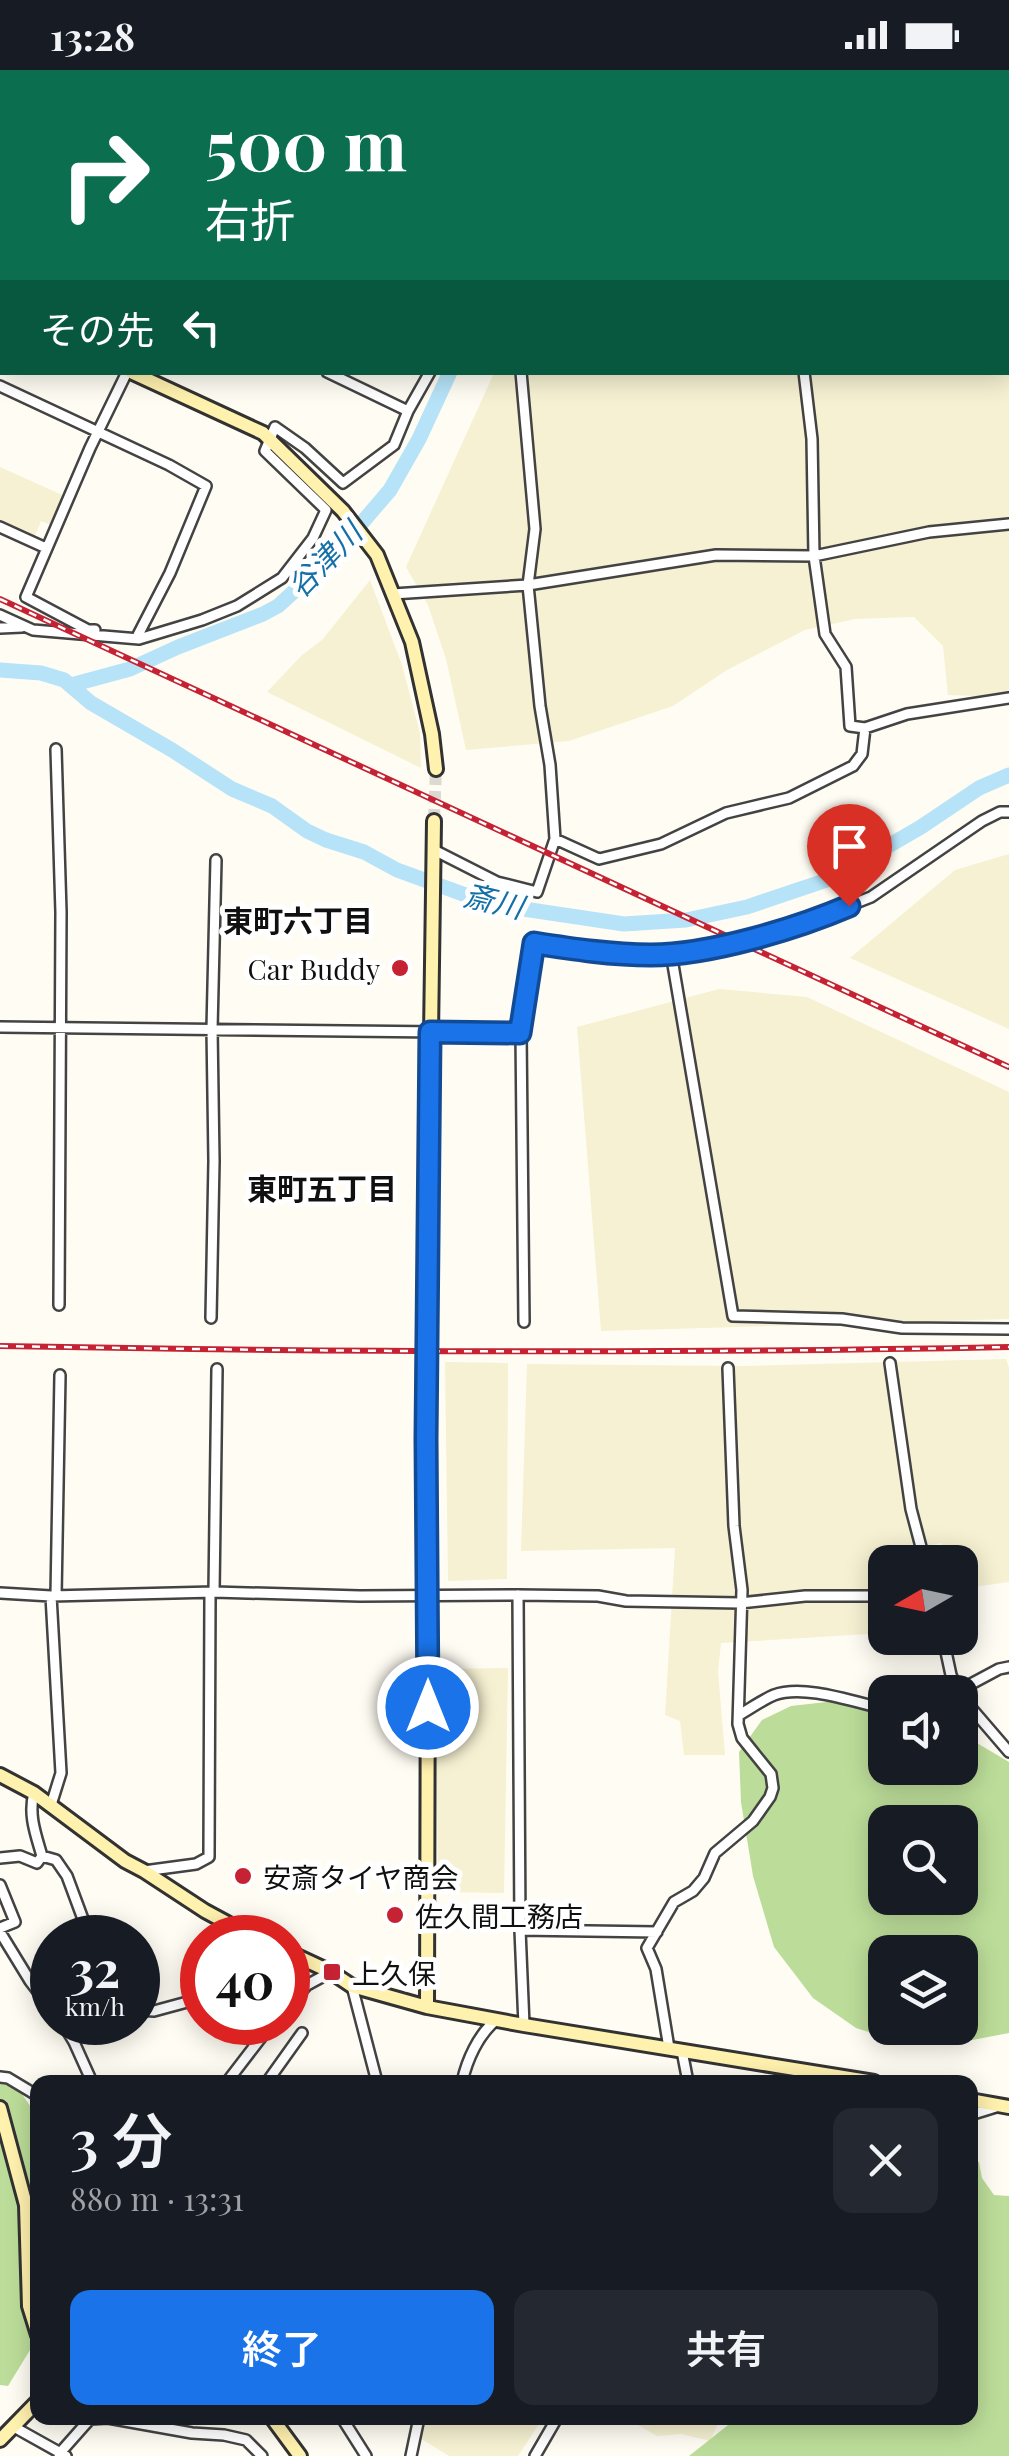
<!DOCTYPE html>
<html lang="ja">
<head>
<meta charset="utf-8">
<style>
	body { margin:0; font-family:"Playfair Display","Noto Sans JP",serif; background:#242831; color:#f1f3f6; height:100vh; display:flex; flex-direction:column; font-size:38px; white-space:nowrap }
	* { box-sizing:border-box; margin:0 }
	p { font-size:32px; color:#9ea1a6 }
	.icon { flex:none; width:55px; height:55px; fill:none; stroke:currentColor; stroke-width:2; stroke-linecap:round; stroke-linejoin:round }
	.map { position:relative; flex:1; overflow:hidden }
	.sheet { position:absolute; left:30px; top:2005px; width:948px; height:350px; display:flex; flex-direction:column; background:#171b24; border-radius:20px; box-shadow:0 5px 25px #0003 }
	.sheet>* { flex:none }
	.banner { position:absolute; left:0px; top:0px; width:1010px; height:305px; box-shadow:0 5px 25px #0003; background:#0b6e4f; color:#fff; overflow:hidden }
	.needle { width:65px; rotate:261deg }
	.tools { position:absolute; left:868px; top:1475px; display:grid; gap:20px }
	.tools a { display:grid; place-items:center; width:110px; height:110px; border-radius:20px; background:#171b24; box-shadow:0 5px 25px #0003; font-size:50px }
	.speed { position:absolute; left:30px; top:1845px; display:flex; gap:20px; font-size:50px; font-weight:700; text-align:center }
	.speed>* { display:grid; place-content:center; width:130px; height:130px; border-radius:50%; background:#171b24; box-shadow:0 5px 25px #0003; line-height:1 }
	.speed small { font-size:25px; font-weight:400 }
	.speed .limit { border:15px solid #d22; background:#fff; color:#111 }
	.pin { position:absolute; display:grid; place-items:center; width:85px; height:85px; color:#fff; margin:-102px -42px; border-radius:50% 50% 50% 0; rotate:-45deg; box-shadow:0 0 10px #0007 }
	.pin .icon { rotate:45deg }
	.me { position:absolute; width:110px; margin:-55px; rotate:0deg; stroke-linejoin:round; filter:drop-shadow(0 0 8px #0008) }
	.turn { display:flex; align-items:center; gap:35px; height:210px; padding:0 40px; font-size:45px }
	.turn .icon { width:130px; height:130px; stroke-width:2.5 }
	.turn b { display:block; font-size:70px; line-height:85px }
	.then { display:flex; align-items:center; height:95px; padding:0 40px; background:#0003; gap:20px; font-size:38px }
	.round { display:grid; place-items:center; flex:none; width:105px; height:105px; border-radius:20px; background:#242831 }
	.headline { display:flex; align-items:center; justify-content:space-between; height:170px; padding:0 40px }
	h1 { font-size:60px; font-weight:600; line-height:75px }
	.cta { display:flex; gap:20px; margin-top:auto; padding:20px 40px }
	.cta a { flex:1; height:115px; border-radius:20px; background:#1a73e8; color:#fff; font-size:40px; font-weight:600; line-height:115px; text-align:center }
	.cta a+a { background:#242831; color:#f1f3f6 }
	.status { display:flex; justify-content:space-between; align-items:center; height:70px; padding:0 50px; background:#171b24; direction:ltr }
	.status svg { height:28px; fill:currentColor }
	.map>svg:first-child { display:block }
	.farmland { fill:#f6f1d2 }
	.forest { fill:#bcdd99; fill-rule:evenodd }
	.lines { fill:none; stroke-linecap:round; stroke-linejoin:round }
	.stream { stroke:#3b9ed1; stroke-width:2.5 }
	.river { stroke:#b6e3f8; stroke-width:15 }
	.secondary-tunnel { stroke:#dbd9d1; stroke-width:12; stroke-dasharray:12 6; stroke-linecap:butt }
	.street-casing { stroke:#434343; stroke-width:14 }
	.secondary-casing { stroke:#323232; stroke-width:18 }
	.street { stroke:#fff; stroke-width:9 }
	.secondary { stroke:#fff1ae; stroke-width:12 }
	.rail-casing { stroke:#c52334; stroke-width:6 }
	.rail { stroke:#fff; stroke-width:2.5; stroke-dasharray:8; stroke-linecap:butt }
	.secondary-bridge-casing { stroke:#323232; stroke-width:18; stroke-linecap:butt }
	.secondary-bridge { stroke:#fff1ae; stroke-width:12 }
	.route-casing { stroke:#114b97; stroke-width:25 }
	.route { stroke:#1a73e8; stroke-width:18 }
	.poi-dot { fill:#c52334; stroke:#fff; stroke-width:4 }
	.labels { text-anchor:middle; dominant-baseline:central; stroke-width:10; stroke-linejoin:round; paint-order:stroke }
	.poi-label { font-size:28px; fill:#101010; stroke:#fff; text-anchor:start }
	.water-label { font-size:30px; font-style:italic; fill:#1470a7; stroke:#fff }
	.neighbourhood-label { font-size:30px; font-weight:bold; fill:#101010; stroke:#fff }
</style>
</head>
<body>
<div class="status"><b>13:28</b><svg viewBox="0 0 49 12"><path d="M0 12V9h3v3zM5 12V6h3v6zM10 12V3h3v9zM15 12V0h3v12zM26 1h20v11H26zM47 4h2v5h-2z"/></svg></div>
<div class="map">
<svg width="1009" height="2386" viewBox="0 0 1009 2386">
	<rect width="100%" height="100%" fill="#fffcf3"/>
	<path class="farmland" d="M627 0H1009V627L948 625 943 576 914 547 855 549 805 560 727 600 673 636 569 671 466 680 446 589 428 535 406 497 494 303 1008 302V2H625Z
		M0 397 69 428 57 457 41 451 35 466 0 451Z
		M370 510 402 595 420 663 421 698 267 622 301 586 323 569Z
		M1009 784V959L850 888 955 800Z
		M719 919 807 927 1009 1022V1249L601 1261 577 957Z
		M1006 1289 1009 1298V1512L960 1519V1492H944L942 1473 898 1481 897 1492H885V1563L721 1573 718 1601 725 1685H684L680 1651 665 1645 675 1478 521 1481 527 1294 743 1296Z
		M445 1292 508 1293 507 1509 448 1511Z
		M508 1598 504 1823 438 1822 436 1599Z
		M424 2348H454L464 2354 468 2348H543L518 2386H449L420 2368Z
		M626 2348H721L710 2371 681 2364 657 2366Z"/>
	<path class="forest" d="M862 1628 885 1634V1698H960V1663L1009 1692V1963L962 1972 909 1975 856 1958 813 1928 774 1877 753 1806 741 1732 739 1682 762 1650 791 1636ZM885 1752H960V1828H885ZM885 1882H960V1958H885Z
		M11 2008 37 2046 38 2267 8 2316 0 2315V2010Z
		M970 2092H979L982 2108 994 2125 1009 2126V2386H689L737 2348H970Z"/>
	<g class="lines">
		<path class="stream" d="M0 35 2 36"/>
		<path class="river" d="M580 2 582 0
			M0 600 41 603 64 610 91 633 172 680 232 719 272 736 307 761 326 770 364 782 397 800 474 828 517 838 624 854 686 850 747 837 833 808 921 757 979 718 1009 705
			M71 615 130 599 178 577 263 544 278 536 336 483 390 420 419 369 450 302"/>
		<path class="secondary-tunnel" d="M434 751 436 699"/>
		<defs>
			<path id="street" d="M773 0 774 2
				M617 2 619 0
				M0 23 2 25
				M0 77 2 78
				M0 158 2 160
				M327 302 408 341
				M804 302 812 369 814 486 825 564 846 597 850 656 865 658 907 644 1009 628
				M0 316 169 395 206 416 170 503 138 565 139 569
				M0 457 46 478
				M393 524 528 515 716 485 814 486 929 462 1009 454
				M0 545 33 560 139 569 202 550 237 536 282 508 313 468 326 440 265 381 275 357 305 378 343 413 394 375 408 341 430 302
				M0 558 22 557
				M95 560H88L26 527 90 378 127 302
				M56 679 61 842 59 1235
				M555 769 599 789 661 774 726 743 789 728 853 696 862 684 865 658
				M434 780 497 812 537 822 555 769 550 695 540 636 528 515 535 459 521 302
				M671 883 733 1246 842 1249 902 1258 1009 1259
				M0 957 521 963
				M211 1248 214 1091 212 959 216 790
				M524 1252 521 963 534 873 574 879 650 885 714 877 797 856 871 827 982 751 1000 742H1009
				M890 1293 911 1439 925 1492
				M214 1522 217 1299
				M0 1523 51 1526 214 1522 360 1526 518 1525 598 1526 626 1531 740 1533 805 1526H885
				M518 1525 520 1860 524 1955
				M56 1526 60 1305
				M943 1568 951 1605 958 1622
				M956 1622 999 1599 1009 1597
				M960 1625 1009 1682
				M739 1645C750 1639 762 1630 774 1625 804 1614 854 1632 885 1639
				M34 1723C28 1745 36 1765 42 1786
				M51 1735 61 1703 51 1526
				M0 1788 20 1786 37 1793 42 1786 56 1790 67 1806 90 1868
				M144 1801 196 1794 209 1787 210 1524
				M0 1815 15 1852 0 1858
				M520 1860 657 1862
				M0 1862 30 1911 52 1940
				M288 1915H307
				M352 1916 377 2012
				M288 1936 307 1915 331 1902
				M138 1940 154 1941 202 1928
				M62 1952 74 1972 92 2012
				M669 1978 656 1899 647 1878 674 1832 693 1821 704 1808 715 1783 753 1751 770 1727 773 1718 771 1704 742 1668 738 1654 742 1520 734 1456 728 1298
				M682 1981 688 2012
				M0 2007 8 2008 38 2026
				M227 2012 273 1952
				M267 2012 302 1963
				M462 2012C467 1990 478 1965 496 1950
				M970 2045 996 2037
				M342 2348 366 2386
				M14 2357 66 2386
				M59 2384 90 2349 108 2348 192 2363 224 2365 246 2370 262 2386
				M411 2386 419 2348
				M535 2386 557 2348"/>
			<path id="secondary" d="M33 2 34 0
				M0 239 2 240
				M131 302 263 363 343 441 377 485 412 572 432 664 436 699
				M429 1108 434 751
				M426 1369 428 1525 427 1937
				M0 1705 34 1723 125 1791 144 1801 205 1841 255 1868
				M288 1882 331 1902 352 1916 427 1937 524 1955 874 2012
				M970 2030 1009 2037
				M0 2038 26 2135 29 2236 38 2265
				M272 2348 300 2386
				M0 2370 38 2331"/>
		</defs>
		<use href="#street" class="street-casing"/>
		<use href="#secondary" class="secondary-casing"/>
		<use href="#street" class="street"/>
		<use href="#secondary" class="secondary"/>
		<defs>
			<path id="rail" d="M0 529 1009 997
				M0 1276C336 1282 673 1284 1009 1277"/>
		</defs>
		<use href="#rail" class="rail-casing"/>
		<use href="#rail" class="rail"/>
		<defs>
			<path id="secondary-bridge" d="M426 1369 429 1108"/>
		</defs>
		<use href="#secondary-bridge" class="secondary-bridge-casing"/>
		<use href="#secondary-bridge" class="secondary-bridge"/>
	</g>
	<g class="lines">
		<defs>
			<path id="route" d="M428 1637 426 1369 430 962 520 963 534 873C572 879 612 885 651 885 709 885 795 859 849 836"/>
		</defs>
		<use href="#route" class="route-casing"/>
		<use href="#route" class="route"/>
	</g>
	<g class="poi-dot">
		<circle cx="400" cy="898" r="10"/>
		<circle cx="243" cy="1806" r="10"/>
		<circle cx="395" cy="1845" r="10"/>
		<rect x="322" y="1892" width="20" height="20" rx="5"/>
	</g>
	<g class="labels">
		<g class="poi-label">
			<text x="380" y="898" text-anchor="end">Car Buddy</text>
			<text x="263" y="1806">安斎タイヤ商会</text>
			<text x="415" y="1845">佐久間工務店</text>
			<text x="352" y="1902">上久保</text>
		</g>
		<g class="water-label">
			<text transform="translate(324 489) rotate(-46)">谷津川</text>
			<text transform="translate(494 830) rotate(13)">斎川</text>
		</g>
		<g class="neighbourhood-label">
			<text x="298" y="850">東町六丁目</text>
			<text x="322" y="1118">東町五丁目</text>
		</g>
	</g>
</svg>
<div class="tools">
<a><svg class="needle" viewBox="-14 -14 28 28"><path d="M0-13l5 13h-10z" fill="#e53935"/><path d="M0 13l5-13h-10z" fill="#9ea1a6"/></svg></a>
<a><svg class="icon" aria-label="sound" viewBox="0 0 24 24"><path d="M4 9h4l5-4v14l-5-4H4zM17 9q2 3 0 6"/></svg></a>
<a><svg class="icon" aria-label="search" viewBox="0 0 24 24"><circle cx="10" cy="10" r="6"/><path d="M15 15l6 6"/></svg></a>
<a><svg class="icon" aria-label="layers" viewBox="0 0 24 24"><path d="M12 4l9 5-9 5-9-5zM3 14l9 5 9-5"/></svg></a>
</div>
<div class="speed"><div>32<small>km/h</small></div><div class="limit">40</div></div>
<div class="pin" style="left:849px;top:836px;background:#d93025"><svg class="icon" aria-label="arrive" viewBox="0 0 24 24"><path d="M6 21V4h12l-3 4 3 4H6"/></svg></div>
<svg class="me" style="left:428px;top:1637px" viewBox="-20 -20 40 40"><circle r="17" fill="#1a73e8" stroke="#fff" stroke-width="3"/><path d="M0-11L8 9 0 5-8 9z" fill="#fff"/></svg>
<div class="banner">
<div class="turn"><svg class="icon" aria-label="right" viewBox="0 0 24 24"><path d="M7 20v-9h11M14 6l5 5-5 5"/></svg><div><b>500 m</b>右折</div></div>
<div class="then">その先<svg class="icon" aria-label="left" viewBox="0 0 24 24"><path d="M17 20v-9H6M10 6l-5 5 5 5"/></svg></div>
</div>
<section class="sheet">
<div class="headline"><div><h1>3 分</h1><p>880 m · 13:31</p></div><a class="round"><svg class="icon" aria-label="close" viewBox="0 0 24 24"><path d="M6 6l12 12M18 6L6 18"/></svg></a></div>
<div class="cta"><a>終了</a><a>共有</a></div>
</section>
</div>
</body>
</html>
